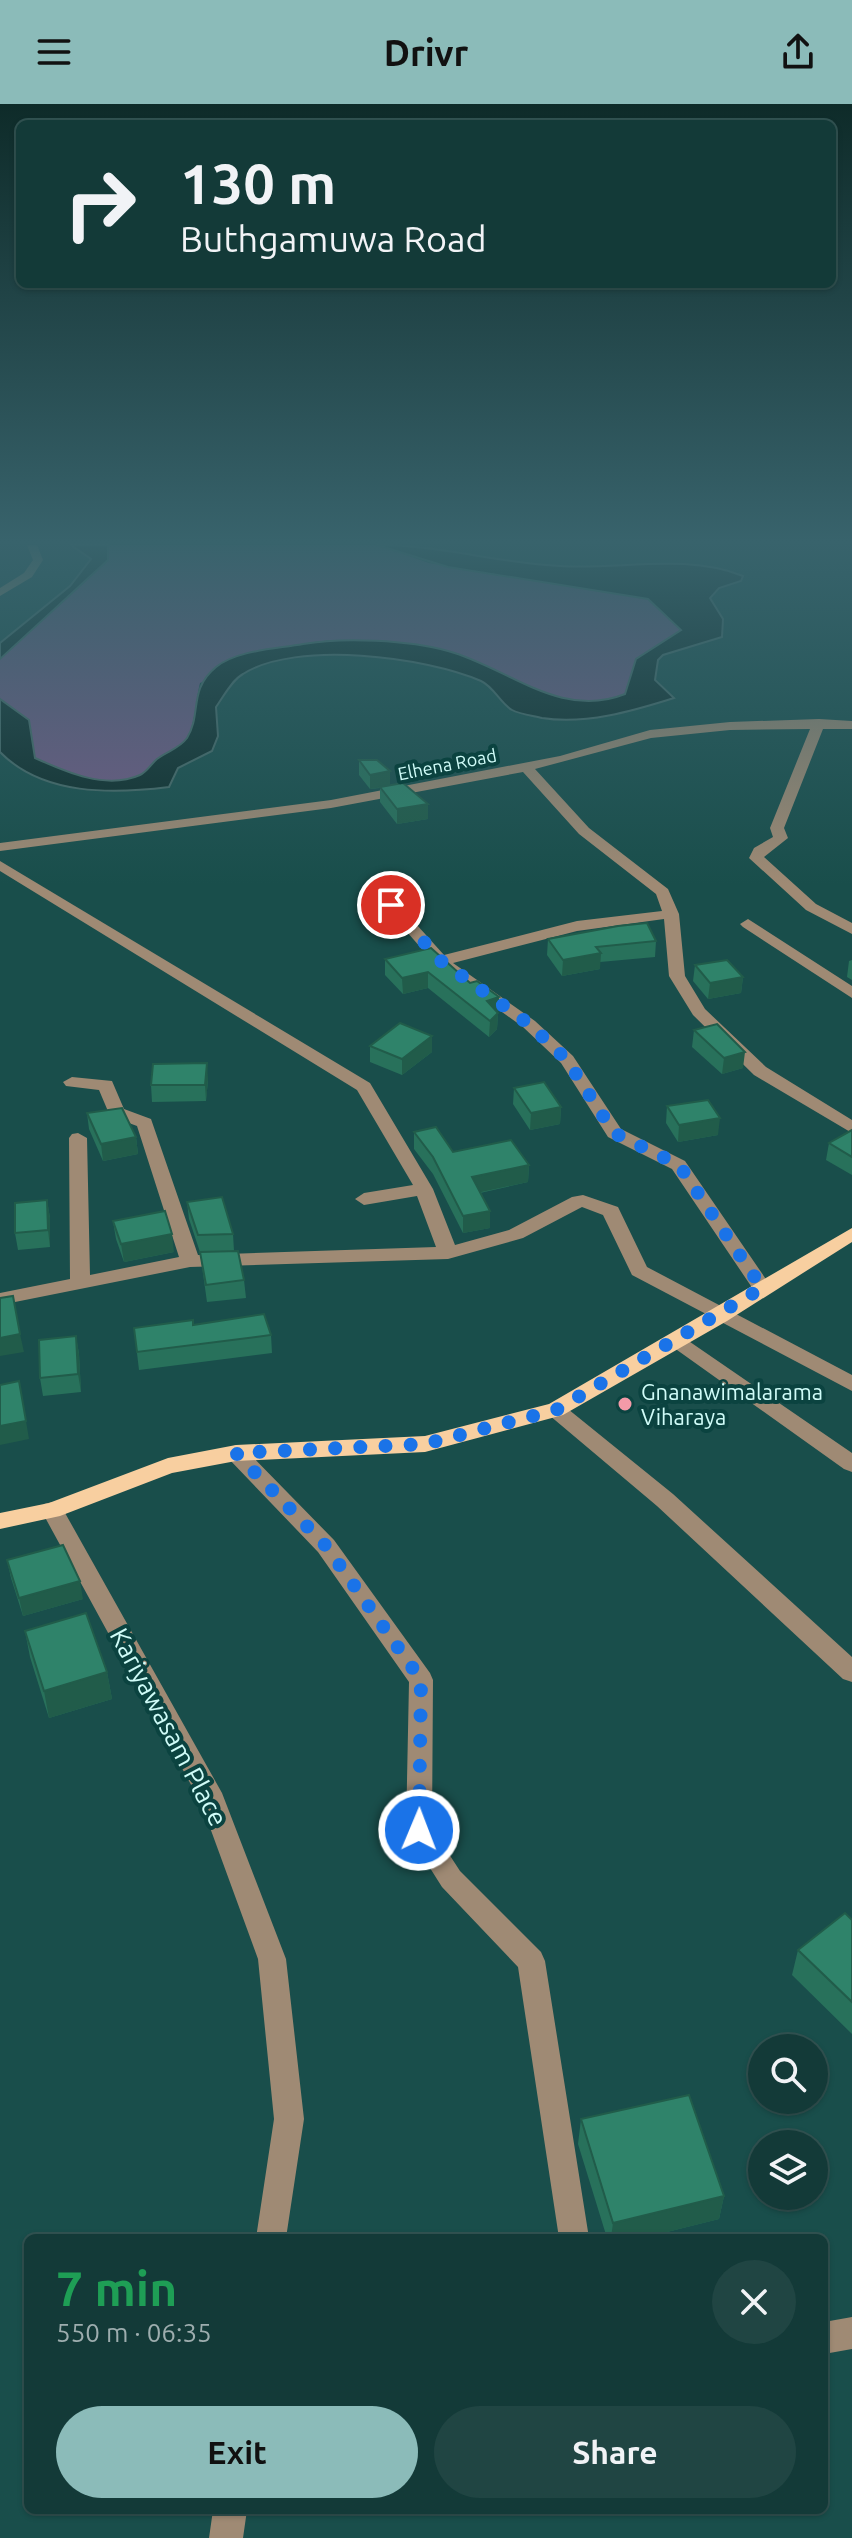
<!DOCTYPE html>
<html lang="en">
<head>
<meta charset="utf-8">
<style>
	body { margin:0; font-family:Ubuntu,sans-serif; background:#204543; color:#f1f3f6; height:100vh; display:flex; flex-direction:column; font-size:30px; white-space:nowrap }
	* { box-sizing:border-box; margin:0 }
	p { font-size:26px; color:#9dadae }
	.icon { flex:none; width:44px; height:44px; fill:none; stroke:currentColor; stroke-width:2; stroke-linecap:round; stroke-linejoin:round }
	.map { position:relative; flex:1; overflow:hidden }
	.drawer { position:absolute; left:24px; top:2130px; width:804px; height:280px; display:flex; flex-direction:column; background:#133a38; border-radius:12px; box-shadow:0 2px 6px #0004,0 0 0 2px #325453 }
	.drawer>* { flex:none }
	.guide { position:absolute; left:16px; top:16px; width:820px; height:168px; border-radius:12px; box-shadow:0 2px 6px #0004,0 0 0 2px #325453; background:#133a38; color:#f1f3f6; overflow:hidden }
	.buttons { position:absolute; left:748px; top:1930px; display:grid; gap:16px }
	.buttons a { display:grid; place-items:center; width:80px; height:80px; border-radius:50%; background:#133a38; box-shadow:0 2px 6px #0004,0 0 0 2px #325453; font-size:40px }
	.pin { position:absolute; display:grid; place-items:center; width:68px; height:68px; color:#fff; margin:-34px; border:4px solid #fff; border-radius:50%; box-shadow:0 2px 8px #0007 }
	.me { position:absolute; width:88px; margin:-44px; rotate:1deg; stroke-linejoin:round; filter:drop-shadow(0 0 6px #0008) }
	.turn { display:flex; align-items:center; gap:28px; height:168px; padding:0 32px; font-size:36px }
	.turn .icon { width:104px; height:104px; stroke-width:2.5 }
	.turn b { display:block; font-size:56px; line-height:68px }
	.round { display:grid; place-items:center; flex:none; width:84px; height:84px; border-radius:42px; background:#204543 }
	.head { display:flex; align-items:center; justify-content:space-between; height:136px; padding:0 32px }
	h1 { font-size:48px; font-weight:700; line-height:60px; color:#1e9e55 }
	.button { display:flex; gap:16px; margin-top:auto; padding:16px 32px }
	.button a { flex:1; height:92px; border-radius:48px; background:#8bbbb9; color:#111; font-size:32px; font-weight:700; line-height:92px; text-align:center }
	.button a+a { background:#204543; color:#f1f3f6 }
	header { display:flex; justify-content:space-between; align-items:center; height:104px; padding:0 32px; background:#8bbbb9; color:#111; font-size:36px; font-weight:700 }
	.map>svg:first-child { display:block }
	.green { fill:#735b86 }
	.water { fill:#0e2c2a; stroke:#486a68; stroke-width:2 }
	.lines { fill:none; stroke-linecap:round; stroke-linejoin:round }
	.minor { fill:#9f8a74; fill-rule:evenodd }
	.major { fill:#f8cfa0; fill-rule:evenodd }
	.wall { fill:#28715b }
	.shaded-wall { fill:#215c4a }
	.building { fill:#2f836a; stroke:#215c4a; stroke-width:2 }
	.route { stroke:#1a73e8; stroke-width:14; stroke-dasharray:0 25.2 }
	.poi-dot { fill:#f39aa8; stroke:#0b4340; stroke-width:3 }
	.labels { text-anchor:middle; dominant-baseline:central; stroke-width:8; stroke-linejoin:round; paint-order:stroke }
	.far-street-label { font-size:18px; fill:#d0fcf8; stroke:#0b4340 }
	.poi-label { font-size:22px; fill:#d0fcf8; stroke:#0b4340; text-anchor:start }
	.near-street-label { font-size:26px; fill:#d0fcf8; stroke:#0b4340 }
</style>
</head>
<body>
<header><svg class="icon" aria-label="menu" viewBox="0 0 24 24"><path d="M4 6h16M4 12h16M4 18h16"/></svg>Drivr<svg class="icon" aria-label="share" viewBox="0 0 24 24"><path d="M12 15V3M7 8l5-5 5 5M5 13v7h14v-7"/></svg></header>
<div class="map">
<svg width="852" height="2434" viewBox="0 0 852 2434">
	<rect width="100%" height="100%" fill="#194e4b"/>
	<path class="green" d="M108 441H377L429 459 648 495 681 526 636 555 625 590C557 616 507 563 447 547 415 538 341 532 308 539 272 546 234 566 200 579 196 594 195 621 187 634 179 645 166 647 156 656 152 660 148 666 143 670 113 690 64 667 35 654L29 616 0 595V555L108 457Z"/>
	<path class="water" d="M71 441H108V456L0 555V539L70 482 91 455Z
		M377 441C439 441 498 459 560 462 620 466 685 449 743 472L741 477 719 484 710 494 723 515 722 533 663 551 658 556 655 576 674 594C633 607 585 621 542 614 534 612 519 610 512 606 500 599 494 583 481 577 426 553 296 536 243 570 232 576 223 593 216 603L218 632 212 647 178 664 169 683C113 690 43 692 0 648V595L29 616 35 654C66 668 106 686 140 671 147 668 151 660 157 655 167 647 179 645 187 634 202 610 188 586 216 563 237 546 276 545 303 540 343 533 409 536 448 547 507 563 560 616 625 590L636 555 681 526 648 495 448 463Z"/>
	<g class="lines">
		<path class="minor" d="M27 441H37L43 456 32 473 0 492V484L24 469 33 456Z
			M819 615 852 617V625H823L784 724 788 734 764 753 816 800 852 819V830L806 806 749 754 754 744 773 733 770 724 810 625 730 626 651 634 535 665 589 724 668 785 679 810 685 872 705 905 766 963 852 1016V1029L754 971 693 911 669 872 664 815 577 827 453 859 535 917 573 952 621 1025 685 1057 772 1184 762 1190 755 1188 672 1065 608 1033 561 959 523 923 435 860 386 804 376 774 383 770 390 774 398 800 444 851 577 817 662 807 656 790 579 730 523 668 331 704 0 747V739L331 696 560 652 650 626 730 618Z
			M0 757 370 979 433 1085 455 1141 509 1126 572 1093 583 1091 618 1103 647 1163 852 1271V1287L632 1171 603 1111 582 1103 523 1134 448 1155 190 1163 0 1201V1189L70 1175 69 1034 72 1030 78 1029 87 1034 90 1171 179 1153 137 1022 110 1012 99 986 66 982 63 978 72 973 112 977 124 1005 151 1015 198 1151 436 1143 417 1092 364 1101 355 1095 364 1089 413 1081 357 986 0 767Z
			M748 815 852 882V894L743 823 740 820Z
			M677 1229 852 1349V1368L844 1365 670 1241 667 1236Z
			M556 1299 563 1301 673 1390 852 1553V1578L843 1575 657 1402 549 1311 545 1306 549 1301Z
			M236 1341 244 1344 334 1436 430 1569 433 1576 432 1724 460 1767 541 1848 545 1857 589 2134H559L518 1863 442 1783 406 1726 409 1578 318 1448 228 1354 225 1349 228 1344Z
			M52 1398 60 1400 222 1689 286 1855 304 2015 286 2134H256L274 2015 258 1855 201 1699 41 1406 44 1400Z
			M852 2213V2245L824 2250V2218Z
			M213 2406H247L243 2434H209Z"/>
		<path class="major" d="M852 1124V1138L727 1217 563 1311 425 1348 236 1357 172 1369 60 1412 0 1425V1409L49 1399 168 1354 236 1341 425 1332 549 1300Z"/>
	</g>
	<path class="wall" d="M359 656 390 667V681L428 700V715L397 720 380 698V684L370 685 359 671Z
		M548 835 656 837 655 853 600 858V865L562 872 547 851Z
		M385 855 470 879 499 893 497 925 489 933 428 884 403 890 385 871Z
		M852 856V876L847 873 849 857Z
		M695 861 743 873 741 889 708 895 693 877Z
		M694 926 743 964 722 970 692 943Z
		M432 932V948L402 971 370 958V942Z
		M208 976 206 997 152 998 151 981Z
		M514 984 561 1003 560 1020 530 1026 513 1000Z
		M667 1002 718 1031 678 1038 666 1019Z
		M87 1009 136 1033 138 1050 103 1057 89 1025Z
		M852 1026V1071L826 1056 829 1039Z
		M414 1028 453 1048 529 1061 528 1078 480 1089 490 1107V1124L463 1129 433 1070 414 1045Z
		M47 1096 50 1114V1143L18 1146 15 1129Z
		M187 1098 233 1130 234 1147 200 1148 189 1115Z
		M113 1117 174 1148 124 1158 116 1135Z
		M200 1148 244 1176 246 1194 207 1198Z
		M193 1221 271 1231 272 1249 139 1266 134 1224Z
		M76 1232 79 1250 81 1288 43 1292 40 1274Z
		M7 1456 83 1495 23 1512 11 1474Z
		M25 1527 107 1568 112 1595 49 1614 30 1553Z
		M852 1816V1930L792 1871 798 1846Z
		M581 2015 724 2092 719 2115 643 2134H607L578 2040Z"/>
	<path class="shaded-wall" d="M390 667V682L370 685V671Z
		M428 700V715L397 720V705Z
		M601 849 600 865 562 872 563 856Z
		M428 868V884L403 890 402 874Z
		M743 873 741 889 708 895 710 879Z
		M499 893 497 925 489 933 490 917 487 897Z
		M432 932V948L402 971V955Z
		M745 948 743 964 722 970 724 954Z
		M207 959 208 976 206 997 205 981Z
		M561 1003 560 1020 530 1026 531 1009Z
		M720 1014 718 1031 678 1038 679 1021Z
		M136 1033 138 1050 103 1057 101 1040Z
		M529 1061 528 1078 472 1090V1073Z
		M47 1096 50 1114V1143L48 1126Z
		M490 1107V1124L463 1129V1112Z
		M172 1130 174 1148 124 1158 121 1140Z
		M20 1230 24 1248 0 1252V1234Z
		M76 1232 79 1250 81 1288 78 1270Z
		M26 1317 29 1335 0 1341V1322Z
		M80 1477 83 1495 23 1512 19 1494Z
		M107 1568 112 1595 49 1614 44 1587Z
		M724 2092 719 2115 643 2134H611L613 2119Z"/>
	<path class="building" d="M359 656H377L390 667 370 671Z
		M403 679 428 700 397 705 380 683Z
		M647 819 656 837 596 843 601 849 563 856 548 835 618 822Z
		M431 844 470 879 477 877 499 893 487 897 498 909 490 917 428 868 402 874 385 855Z
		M727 856 743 873 710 879 695 861Z
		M400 919 432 932 402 955 370 942Z
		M717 920 745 948 724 954 694 926Z
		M207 959 205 981H151L153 960Z
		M544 978 561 1003 531 1009 514 984Z
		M708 996 720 1014 679 1021 667 1002Z
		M122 1004 136 1033 101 1040 87 1009Z
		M436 1023 453 1048 511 1036 529 1061 472 1073 490 1107 463 1112 433 1053 414 1028Z
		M852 1026V1053L829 1039Z
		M222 1093 233 1130 198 1131 187 1098Z
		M47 1096 48 1126 15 1129V1099Z
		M165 1107 172 1130 121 1140 113 1117Z
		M238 1147 244 1176 206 1181 200 1148Z
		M13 1192 20 1230 0 1234V1194Z
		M264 1210 271 1231 137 1248 134 1224 193 1216V1221Z
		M76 1232 78 1270 40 1274 39 1236Z
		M19 1277 26 1317 0 1322V1281Z
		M63 1441 80 1477 19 1494 7 1456Z
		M86 1509 107 1568 44 1587 25 1527Z
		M845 1809 852 1816V1898L798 1846Z
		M689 1991 724 2092 613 2119 581 2015Z"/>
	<linearGradient id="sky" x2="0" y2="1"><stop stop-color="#0e2b29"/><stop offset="0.56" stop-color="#38636c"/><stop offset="1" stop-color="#38636c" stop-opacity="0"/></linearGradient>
	<rect width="852" height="781" fill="url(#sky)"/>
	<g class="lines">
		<path class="route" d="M391 801 441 857 529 920 567 956 614 1029 679 1061 762 1184 556 1306 425 1340 236 1349 326 1442 421 1576 419 1726"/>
	</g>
	<circle class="poi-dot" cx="625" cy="1300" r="8"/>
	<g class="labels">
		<g class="far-street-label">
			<text transform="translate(447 660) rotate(-11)">Elhena Road</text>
		</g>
		<g class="poi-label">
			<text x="641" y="1287">Gnanawimalarama<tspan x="641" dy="25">Viharaya</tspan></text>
		</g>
		<g class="near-street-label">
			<text transform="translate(169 1623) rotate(62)">Kariyawasam Place</text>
		</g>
	</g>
</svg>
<div class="buttons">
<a><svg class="icon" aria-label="search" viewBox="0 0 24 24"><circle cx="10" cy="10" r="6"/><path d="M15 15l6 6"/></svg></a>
<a><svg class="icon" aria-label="layers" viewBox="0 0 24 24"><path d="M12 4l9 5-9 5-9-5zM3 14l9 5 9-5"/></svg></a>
</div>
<div class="pin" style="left:391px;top:801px;background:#d93025"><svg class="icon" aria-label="arrive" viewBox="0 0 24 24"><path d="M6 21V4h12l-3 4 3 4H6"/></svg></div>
<svg class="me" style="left:419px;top:1726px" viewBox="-20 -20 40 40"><circle r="17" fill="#1a73e8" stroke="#fff" stroke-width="3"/><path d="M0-11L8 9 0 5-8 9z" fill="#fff"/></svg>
<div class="guide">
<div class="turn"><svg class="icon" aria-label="right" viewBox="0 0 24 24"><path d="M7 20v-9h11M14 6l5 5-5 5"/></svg><div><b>130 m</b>Buthgamuwa Road</div></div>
</div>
<section class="drawer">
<div class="head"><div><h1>7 min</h1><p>550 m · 06:35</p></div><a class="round"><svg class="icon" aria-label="close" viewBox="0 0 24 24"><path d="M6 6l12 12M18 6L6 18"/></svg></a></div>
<div class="button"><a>Exit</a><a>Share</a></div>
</section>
</div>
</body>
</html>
